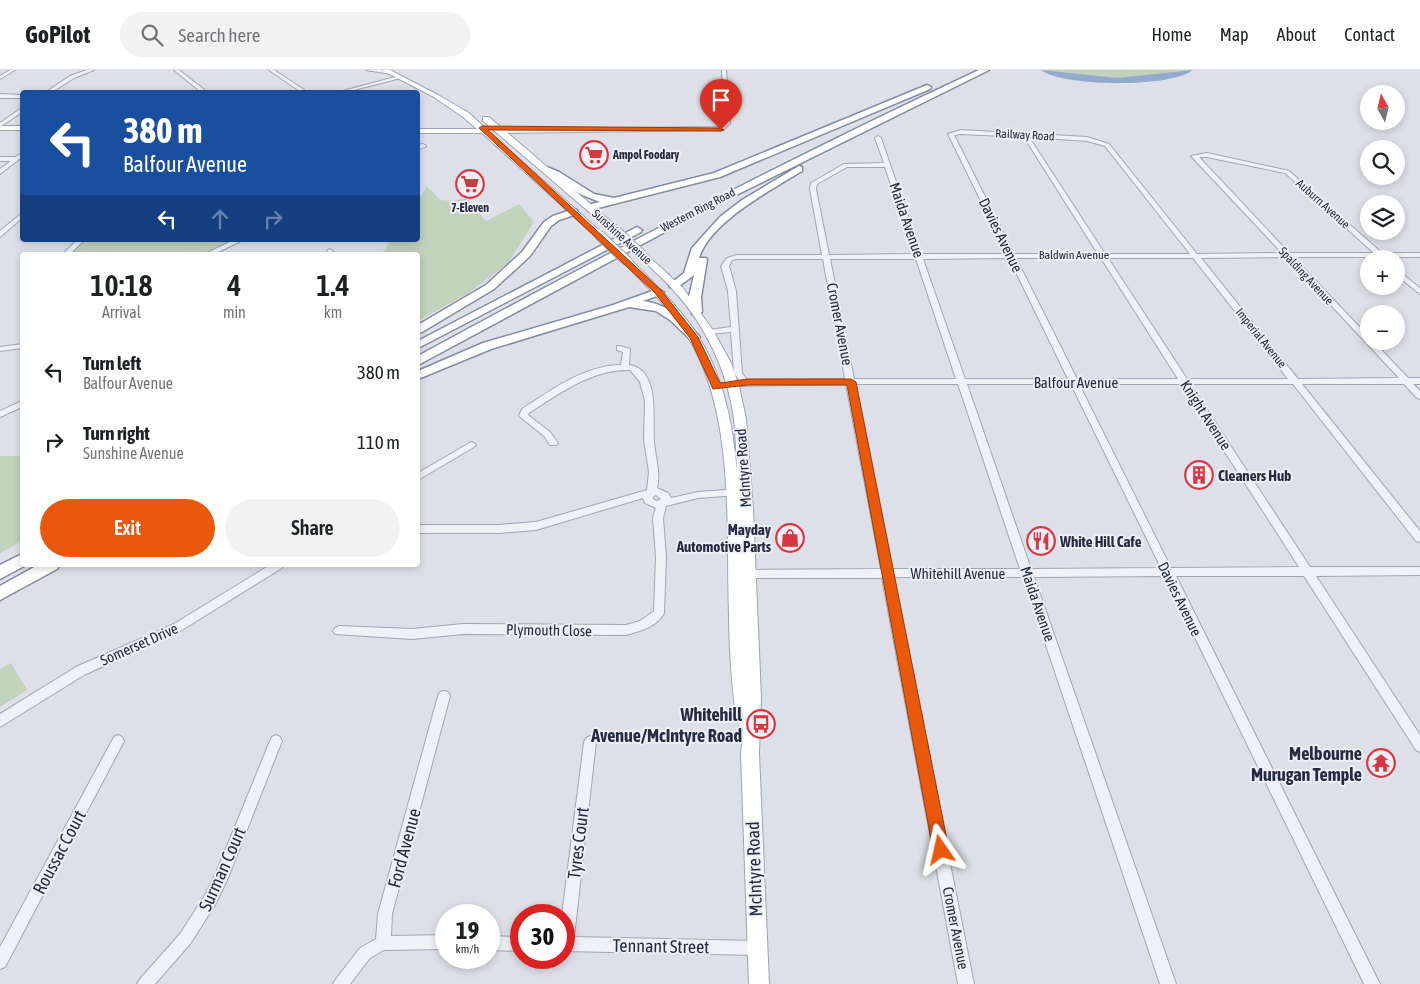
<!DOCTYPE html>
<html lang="en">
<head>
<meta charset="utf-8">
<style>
	body { margin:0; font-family:"Asap Condensed",sans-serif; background:#f2f2f2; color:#202124; height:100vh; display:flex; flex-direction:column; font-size:19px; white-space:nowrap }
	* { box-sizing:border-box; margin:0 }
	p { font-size:16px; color:#757577 }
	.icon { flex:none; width:28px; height:28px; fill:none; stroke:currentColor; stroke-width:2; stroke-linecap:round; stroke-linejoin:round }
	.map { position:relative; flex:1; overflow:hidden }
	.details { position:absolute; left:20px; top:182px; width:400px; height:315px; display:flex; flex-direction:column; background:#fff; border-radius:5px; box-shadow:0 2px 8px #0003 }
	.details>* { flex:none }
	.hud { position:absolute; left:20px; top:20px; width:400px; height:152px; border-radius:5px; box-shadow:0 2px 8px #0003; background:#1a4fa0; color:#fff; overflow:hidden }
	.needle { width:32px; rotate:352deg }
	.buttons { position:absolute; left:1360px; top:15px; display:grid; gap:10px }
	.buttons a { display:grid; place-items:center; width:45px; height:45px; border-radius:50%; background:#fff; box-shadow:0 2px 8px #0003; font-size:25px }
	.speed { position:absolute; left:435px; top:834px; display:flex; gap:10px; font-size:25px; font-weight:700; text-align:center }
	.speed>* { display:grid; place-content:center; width:65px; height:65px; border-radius:50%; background:#fff; box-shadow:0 2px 8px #0003; line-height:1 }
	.speed small { font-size:12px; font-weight:400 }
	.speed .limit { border:8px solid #d22; background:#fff; color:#111 }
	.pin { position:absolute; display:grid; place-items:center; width:42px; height:42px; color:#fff; margin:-51px -21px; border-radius:50% 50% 50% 0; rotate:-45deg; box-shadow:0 0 5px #0007 }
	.pin .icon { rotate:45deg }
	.me { position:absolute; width:55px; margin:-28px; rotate:349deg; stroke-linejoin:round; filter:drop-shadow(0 0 4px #0008) }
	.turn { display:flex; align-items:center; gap:18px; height:105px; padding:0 20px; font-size:22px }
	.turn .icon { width:65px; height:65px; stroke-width:2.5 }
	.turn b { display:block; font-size:35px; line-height:42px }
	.lanes { display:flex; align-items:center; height:48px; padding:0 20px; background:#0003; justify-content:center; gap:25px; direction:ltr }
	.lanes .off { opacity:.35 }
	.eta { display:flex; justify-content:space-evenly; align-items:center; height:85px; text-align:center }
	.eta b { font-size:30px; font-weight:600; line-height:35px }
	.cta { display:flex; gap:10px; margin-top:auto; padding:10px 20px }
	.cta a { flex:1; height:58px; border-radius:30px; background:#ea580c; color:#fff; font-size:20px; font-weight:600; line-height:58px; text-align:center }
	.cta a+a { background:#f2f2f2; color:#202124 }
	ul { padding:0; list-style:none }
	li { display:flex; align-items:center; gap:15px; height:70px; padding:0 20px }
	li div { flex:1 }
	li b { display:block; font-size:19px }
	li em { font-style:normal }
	header { display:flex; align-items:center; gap:30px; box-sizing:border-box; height:70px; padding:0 25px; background:#fff; border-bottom:1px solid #e0e0e0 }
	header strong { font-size:24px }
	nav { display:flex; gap:28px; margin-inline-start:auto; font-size:18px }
	.search { width:350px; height:45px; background:#f2f2f2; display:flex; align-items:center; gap:12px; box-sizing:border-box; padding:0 18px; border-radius:28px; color:#757577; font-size:19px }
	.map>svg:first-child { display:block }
	.green { fill:#c1d2bd }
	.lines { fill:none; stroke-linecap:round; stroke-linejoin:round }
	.river { fill:#94aacb; fill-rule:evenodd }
	.minor-casing { stroke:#a2a6b2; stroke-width:2 }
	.major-casing { stroke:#9ba3b4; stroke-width:2 }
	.highway-casing { stroke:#838ca0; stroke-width:3 }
	.minor { fill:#eff1f6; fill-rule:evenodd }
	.major { fill:#fff; fill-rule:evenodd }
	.highway { fill:#fff; fill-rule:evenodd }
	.major-bridge-casing { stroke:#9ba3b4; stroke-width:11; stroke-linecap:butt }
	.major-bridge { stroke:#fff; stroke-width:9 }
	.route { fill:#ea580c; stroke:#983908 }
	.labels { text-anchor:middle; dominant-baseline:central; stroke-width:4; stroke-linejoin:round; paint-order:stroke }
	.far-street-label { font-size:12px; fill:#252c3f; stroke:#eceff5 }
	.far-poi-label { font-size:12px; font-weight:bold; fill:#252c3f; stroke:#eceff5; text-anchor:start }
	.street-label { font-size:15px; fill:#252c3f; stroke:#eceff5 }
	.poi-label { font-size:15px; font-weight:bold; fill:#252c3f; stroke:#eceff5; text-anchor:start }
	.near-poi-label { font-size:18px; font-weight:bold; fill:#252c3f; stroke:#eceff5; text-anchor:end }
	.near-street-label { font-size:18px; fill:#252c3f; stroke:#eceff5 }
</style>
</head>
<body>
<header>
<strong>GoPilot</strong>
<div class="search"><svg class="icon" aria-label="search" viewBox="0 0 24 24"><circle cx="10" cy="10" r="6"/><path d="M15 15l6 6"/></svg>Search here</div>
<nav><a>Home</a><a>Map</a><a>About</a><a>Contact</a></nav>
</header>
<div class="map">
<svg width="1420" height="914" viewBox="0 0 1420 914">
	<rect width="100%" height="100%" fill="#dde0e8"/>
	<path class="green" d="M1045 0H1189C1145 15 1090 14 1045 0Z
		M427 116 440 130 453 131 466 128 486 151 519 134 534 152 508 193 470 222 418 251V185H381L391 170H418V131Z
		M84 170H235L200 185H68Z
		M0 386H22V471L0 483Z
		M11 593 27 620 0 637V599Z"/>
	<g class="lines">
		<path class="river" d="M1041 0 1117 8 1193 0C1171 18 1063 17 1041 0Z"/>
		<defs>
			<path id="minor" d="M10 0H15L0 9V6Z
				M87 0H94L74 8 52 22H46L70 6Z
				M174 0H179L207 22H201Z
				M269 0H274L307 22H301Z
				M366 0H380L394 3 392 4Z
				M722 0H726L730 53 723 60 500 63 497 61 500 59 720 57 724 53Z
				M399 6 401 8 346 22H339Z
				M0 24 22 25V28H0Z
				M20 39H22V42L0 57V53Z
				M961 60 1087 67 1109 74 1197 184 1282 183 1191 86 1207 83 1289 101 1382 183H1420V187H1293L1369 267V271H1373L1408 308H1420V314H1413L1420 321V329L1417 328 1404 314H1302L1420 461V472L1416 471 1293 314H1190L1310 497H1420V505L1316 506 1420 665V682L1416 680 1304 506H1176L1380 914H1364L1165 506 1034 507 1176 914H1160L1023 507H893L974 914H958L882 508H744L740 507 739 504 740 501 744 500 881 499 846 314 736 316V312L740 311 734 303 731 262 709 264 705 262 709 260 731 257 728 221 721 196 727 188 737 185H822L810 119 811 113 844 94 884 93 875 68 878 66 881 68 921 184H1007L948 64ZM961 64 1024 67 1098 184H1014L954 65ZM1029 67 1087 71 1105 76 1190 184H1105ZM1199 87H1207L1285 103 1374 183H1289ZM847 97H885L914 184 829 185 816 119 817 114ZM1286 187 1399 308 1298 309 1201 188ZM1009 188 1068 309H965L923 189ZM1016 188H1101L1178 309H1077ZM1108 188H1193L1288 309H1187ZM737 189H823L845 309 747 310 742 303 736 221 729 196 732 190ZM830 189H916L956 309H854ZM855 314H958L1020 499H891ZM967 314H1071L1161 498 1031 499ZM1079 314H1181L1299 497 1171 498Z
				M423 74 426 76 425 77 418 79V75Z
				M22 83V87L0 104V99L11 91H0V87H15Z
				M22 143V148L0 167V161Z
				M77 170H84L69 185H62Z
				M234 170H243L212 185H203Z
				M330 179 333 181 331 185H325L328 180Z
				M1396 199 1420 218V224L1396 205Z
				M22 274V278L0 281V277Z
				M617 276H620L630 279 629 295C661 299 652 351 654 371 655 387 661 402 657 418L668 423 671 428 698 422 739 419 744 422 739 425 698 428 666 436 663 448 666 487 664 543C657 557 640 561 626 565L463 564 412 569 335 564 333 561 335 558 339 556 412 559 463 554 626 555 640 551 654 541 656 487 653 448 656 438 645 433 643 428 536 460 499 463H418V455H499L536 452 647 420 649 402 644 370 645 331 640 312 630 300C592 299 560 323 529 343L528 345 550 362 558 373 556 375H550L544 366 519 346 522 339C551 320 585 295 621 295L623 282 617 280ZM656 425 661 429 657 431 653 429V427Z
				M22 331V337L0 347V341Z
				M471 372 474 373 476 375 474 377 418 410V403Z
				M270 495H283L282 498 182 560 84 605 0 657V644L76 597 174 554Z
				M444 621 448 622 450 626 392 844 391 866 446 865V879L384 880 370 888 350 914H333L336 909 360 878 376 869 378 844 438 626 440 622Z
				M118 665 122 667 124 671 122 675 5 897 0 899V877L114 667Z
				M276 665 280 667 282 671 228 808 215 835 190 874 155 914H137L140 909 180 864 205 825 216 803 270 671 272 667Z
				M590 666 594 668 596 672 574 867 757 871 762 873 764 878 762 883 757 885 564 881V845H562L584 672 586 668Z
				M489 866 521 867V881L489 880Z"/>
			<path id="major" d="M382 0H390L438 25 469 43 486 59H492L493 61 490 63 601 162V166H595L482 63H418V59H477L463 47 434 27Z
				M483 47H489L615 155V159H609L483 51Z
				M0 56H22V60H0Z
				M642 182 645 183 683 218 714 262 731 293 739 316 746 349 753 439 761 628 759 684 769 914H749L741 684 743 662C732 656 729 561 729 544 726 457 735 350 691 272 674 242 648 218 625 194V190H631C654 213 677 235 695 261 723 303 733 353 737 403 736 385 736 366 734 349 728 303 706 256 675 222 664 209 651 198 639 187V183Z"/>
			<path id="highway" d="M979 0H989L702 142 418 295V286C602 186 788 89 979 0Z
				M927 15 931 17 930 19 720 107 590 140 585 137 587 135 600 132 580 124 543 100 547 97 559 102 594 124 614 128 714 103Z
				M799 96 802 97V101C771 120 710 152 699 188H706L707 190 701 227 702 242 696 245 692 244 689 227 694 205 678 217H670L669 215 684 203 692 178 720 147 742 130Z
				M574 139 577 140V144L559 150 551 156 530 186 494 219 422 262 418 263V255L486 215 522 182 544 152 553 146Z
				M637 157 642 160 641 162 418 278V271Z
				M658 219 664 222 662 224 643 231C667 234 681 248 698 265L700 267 698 269H690L670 250 656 241 629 237 491 279 418 309V301L483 273 613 235Z
				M22 484V495H26L0 509V495Z
				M38 495H59L57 499 0 530V516Z"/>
		</defs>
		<use href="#minor" class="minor-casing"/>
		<use href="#major" class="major-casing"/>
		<use href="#highway" class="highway-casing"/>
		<use href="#minor" class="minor"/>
		<use href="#major" class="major"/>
		<use href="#highway" class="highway"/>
		<defs>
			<path id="major-bridge" d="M612 157 642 185
				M598 164 628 192"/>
		</defs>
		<use href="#major-bridge" class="major-bridge-casing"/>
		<use href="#major-bridge" class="major-bridge"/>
	</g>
	<path class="route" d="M482 56 721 58 724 60 721 61 488 60 661 220 698 267 720 313 748 309H851L856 312 949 780 946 785 941 788 935 785 933 780 847 315H748L713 319 690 268 655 223 480 59 479 58Z"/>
	<defs>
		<symbol id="supermarket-ring" viewBox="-11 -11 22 22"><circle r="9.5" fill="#eceff5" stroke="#d83742" stroke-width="1.5"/><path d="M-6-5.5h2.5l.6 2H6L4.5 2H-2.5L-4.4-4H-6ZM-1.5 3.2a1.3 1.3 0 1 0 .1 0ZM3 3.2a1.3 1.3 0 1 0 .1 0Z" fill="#d83742"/></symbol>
		<symbol id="building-ring" viewBox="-11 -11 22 22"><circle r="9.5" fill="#eceff5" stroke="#d83742" stroke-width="1.5"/><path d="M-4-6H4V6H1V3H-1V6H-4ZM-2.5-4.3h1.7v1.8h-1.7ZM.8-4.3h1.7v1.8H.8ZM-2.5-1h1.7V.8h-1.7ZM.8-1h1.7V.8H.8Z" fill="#d83742"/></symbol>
		<symbol id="shop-ring" viewBox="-11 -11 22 22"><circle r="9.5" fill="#eceff5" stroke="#d83742" stroke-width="1.5"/><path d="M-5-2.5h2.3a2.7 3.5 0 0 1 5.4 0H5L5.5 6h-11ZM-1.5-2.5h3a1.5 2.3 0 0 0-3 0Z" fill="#d83742"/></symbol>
		<symbol id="restaurant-ring" viewBox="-11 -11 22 22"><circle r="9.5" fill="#eceff5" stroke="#d83742" stroke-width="1.5"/><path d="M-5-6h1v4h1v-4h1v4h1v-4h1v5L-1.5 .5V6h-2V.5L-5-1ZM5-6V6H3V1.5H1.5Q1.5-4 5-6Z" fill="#d83742"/></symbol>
		<symbol id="bus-ring" viewBox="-11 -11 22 22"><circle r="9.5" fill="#eceff5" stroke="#d83742" stroke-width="1.5"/><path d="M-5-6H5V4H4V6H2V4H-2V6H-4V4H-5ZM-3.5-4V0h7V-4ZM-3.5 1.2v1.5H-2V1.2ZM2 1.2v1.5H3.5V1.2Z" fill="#d83742"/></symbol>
		<symbol id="temple-ring" viewBox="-11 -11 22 22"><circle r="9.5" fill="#eceff5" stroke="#d83742" stroke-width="1.5"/><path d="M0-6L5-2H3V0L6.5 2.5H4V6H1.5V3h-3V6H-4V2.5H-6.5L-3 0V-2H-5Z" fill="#d83742"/></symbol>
	</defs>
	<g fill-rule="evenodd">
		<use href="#supermarket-ring" x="578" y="69" width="32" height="32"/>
		<use href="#supermarket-ring" x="454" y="98" width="32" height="32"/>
		<use href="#building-ring" x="1183" y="389" width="32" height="32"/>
		<use href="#shop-ring" x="774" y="452" width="32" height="32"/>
		<use href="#restaurant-ring" x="1025" y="455" width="32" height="32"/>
		<use href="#bus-ring" x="745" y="638" width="32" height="32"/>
		<use href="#temple-ring" x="1365" y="677" width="32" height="32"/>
	</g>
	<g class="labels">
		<g class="far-street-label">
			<text transform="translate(1025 65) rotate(3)">Railway Road</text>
			<text transform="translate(1323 134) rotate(42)">Auburn Avenue</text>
			<text transform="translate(698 140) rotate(-27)">Western Ring Road</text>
			<text transform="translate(622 167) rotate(42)">Sunshine Avenue</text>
			<text x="1074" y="185">Baldwin Avenue</text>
			<text transform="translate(1306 206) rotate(47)">Spalding Avenue</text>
			<text transform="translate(1261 268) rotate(51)">Imperial Avenue</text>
		</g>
		<g class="far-poi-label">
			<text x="613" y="85">Ampol Foodary</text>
			<text x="470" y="138" text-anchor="middle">7-Eleven</text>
		</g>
		<g class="street-label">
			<text transform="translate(907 150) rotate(71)">Maida Avenue</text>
			<text transform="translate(1001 165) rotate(64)">Davies Avenue</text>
			<text transform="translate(840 254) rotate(79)">Cromer Avenue</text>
			<text x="1076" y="312">Balfour Avenue</text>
			<text transform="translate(1206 345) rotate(57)">Knight Avenue</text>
			<text transform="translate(743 398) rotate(-94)">McIntyre Road</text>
			<text x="958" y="503">Whitehill Avenue</text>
			<text transform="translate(1180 529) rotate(64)">Davies Avenue</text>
			<text transform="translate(1038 534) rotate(71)">Maida Avenue</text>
			<text transform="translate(549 560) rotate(1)">Plymouth Close</text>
			<text transform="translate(139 574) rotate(-24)">Somerset Drive</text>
			<text transform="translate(956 858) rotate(79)">Cromer Avenue</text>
		</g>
		<g class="poi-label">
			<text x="1218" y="405">Cleaners Hub</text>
			<text x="771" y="459" text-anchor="end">Mayday<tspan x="771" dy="17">Automotive Parts</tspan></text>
			<text x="1060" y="471">White Hill Cafe</text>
		</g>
		<g class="near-poi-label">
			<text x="742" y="644">Whitehill<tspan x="742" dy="21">Avenue/McIntyre Road</tspan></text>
			<text x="1362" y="683">Melbourne<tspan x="1362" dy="21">Murugan Temple</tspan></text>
		</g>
		<g class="near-street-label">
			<text transform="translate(578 773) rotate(-83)">Tyres Court</text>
			<text transform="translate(404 778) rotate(-75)">Ford Avenue</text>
			<text transform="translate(59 782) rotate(-62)">Roussac Court</text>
			<text transform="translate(222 799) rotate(-66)">Surman Court</text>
			<text transform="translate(754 799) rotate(-92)">McIntyre Road</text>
			<text transform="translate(661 876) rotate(1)">Tennant Street</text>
		</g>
	</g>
</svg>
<div class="buttons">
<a><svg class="needle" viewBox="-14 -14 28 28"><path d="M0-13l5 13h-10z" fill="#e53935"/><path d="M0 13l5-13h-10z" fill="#757577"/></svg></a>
<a><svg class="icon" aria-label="search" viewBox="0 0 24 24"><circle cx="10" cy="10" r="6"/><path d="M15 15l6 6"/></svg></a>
<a><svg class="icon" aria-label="layers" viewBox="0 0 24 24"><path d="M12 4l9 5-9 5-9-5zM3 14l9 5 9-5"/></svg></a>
<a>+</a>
<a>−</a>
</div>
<div class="speed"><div>19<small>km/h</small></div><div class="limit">30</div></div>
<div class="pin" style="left:721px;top:60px;background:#d93025"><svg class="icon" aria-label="arrive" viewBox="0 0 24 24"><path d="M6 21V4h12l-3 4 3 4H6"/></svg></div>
<svg class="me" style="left:941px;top:780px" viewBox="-20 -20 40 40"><path d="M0-17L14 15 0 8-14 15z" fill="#ea580c" stroke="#fff" stroke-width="4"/></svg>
<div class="hud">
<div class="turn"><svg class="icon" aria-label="left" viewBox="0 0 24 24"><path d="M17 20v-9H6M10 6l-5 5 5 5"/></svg><div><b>380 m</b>Balfour Avenue</div></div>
<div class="lanes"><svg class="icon" aria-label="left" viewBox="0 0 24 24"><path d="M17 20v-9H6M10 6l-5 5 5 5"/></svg><svg class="icon off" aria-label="ahead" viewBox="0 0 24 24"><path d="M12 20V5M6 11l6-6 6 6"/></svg><svg class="icon off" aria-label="right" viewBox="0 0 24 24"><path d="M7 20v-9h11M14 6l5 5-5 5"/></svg></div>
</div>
<section class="details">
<div class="eta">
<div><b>10:18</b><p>Arrival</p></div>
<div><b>4</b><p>min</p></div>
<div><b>1.4</b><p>km</p></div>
</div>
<ul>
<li><svg class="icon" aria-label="left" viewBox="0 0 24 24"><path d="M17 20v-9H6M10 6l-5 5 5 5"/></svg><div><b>Turn left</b><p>Balfour Avenue</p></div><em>380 m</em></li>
<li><svg class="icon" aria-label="right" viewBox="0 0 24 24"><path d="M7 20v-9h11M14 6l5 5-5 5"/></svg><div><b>Turn right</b><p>Sunshine Avenue</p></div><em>110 m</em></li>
</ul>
<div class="cta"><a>Exit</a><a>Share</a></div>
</section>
</div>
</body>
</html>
